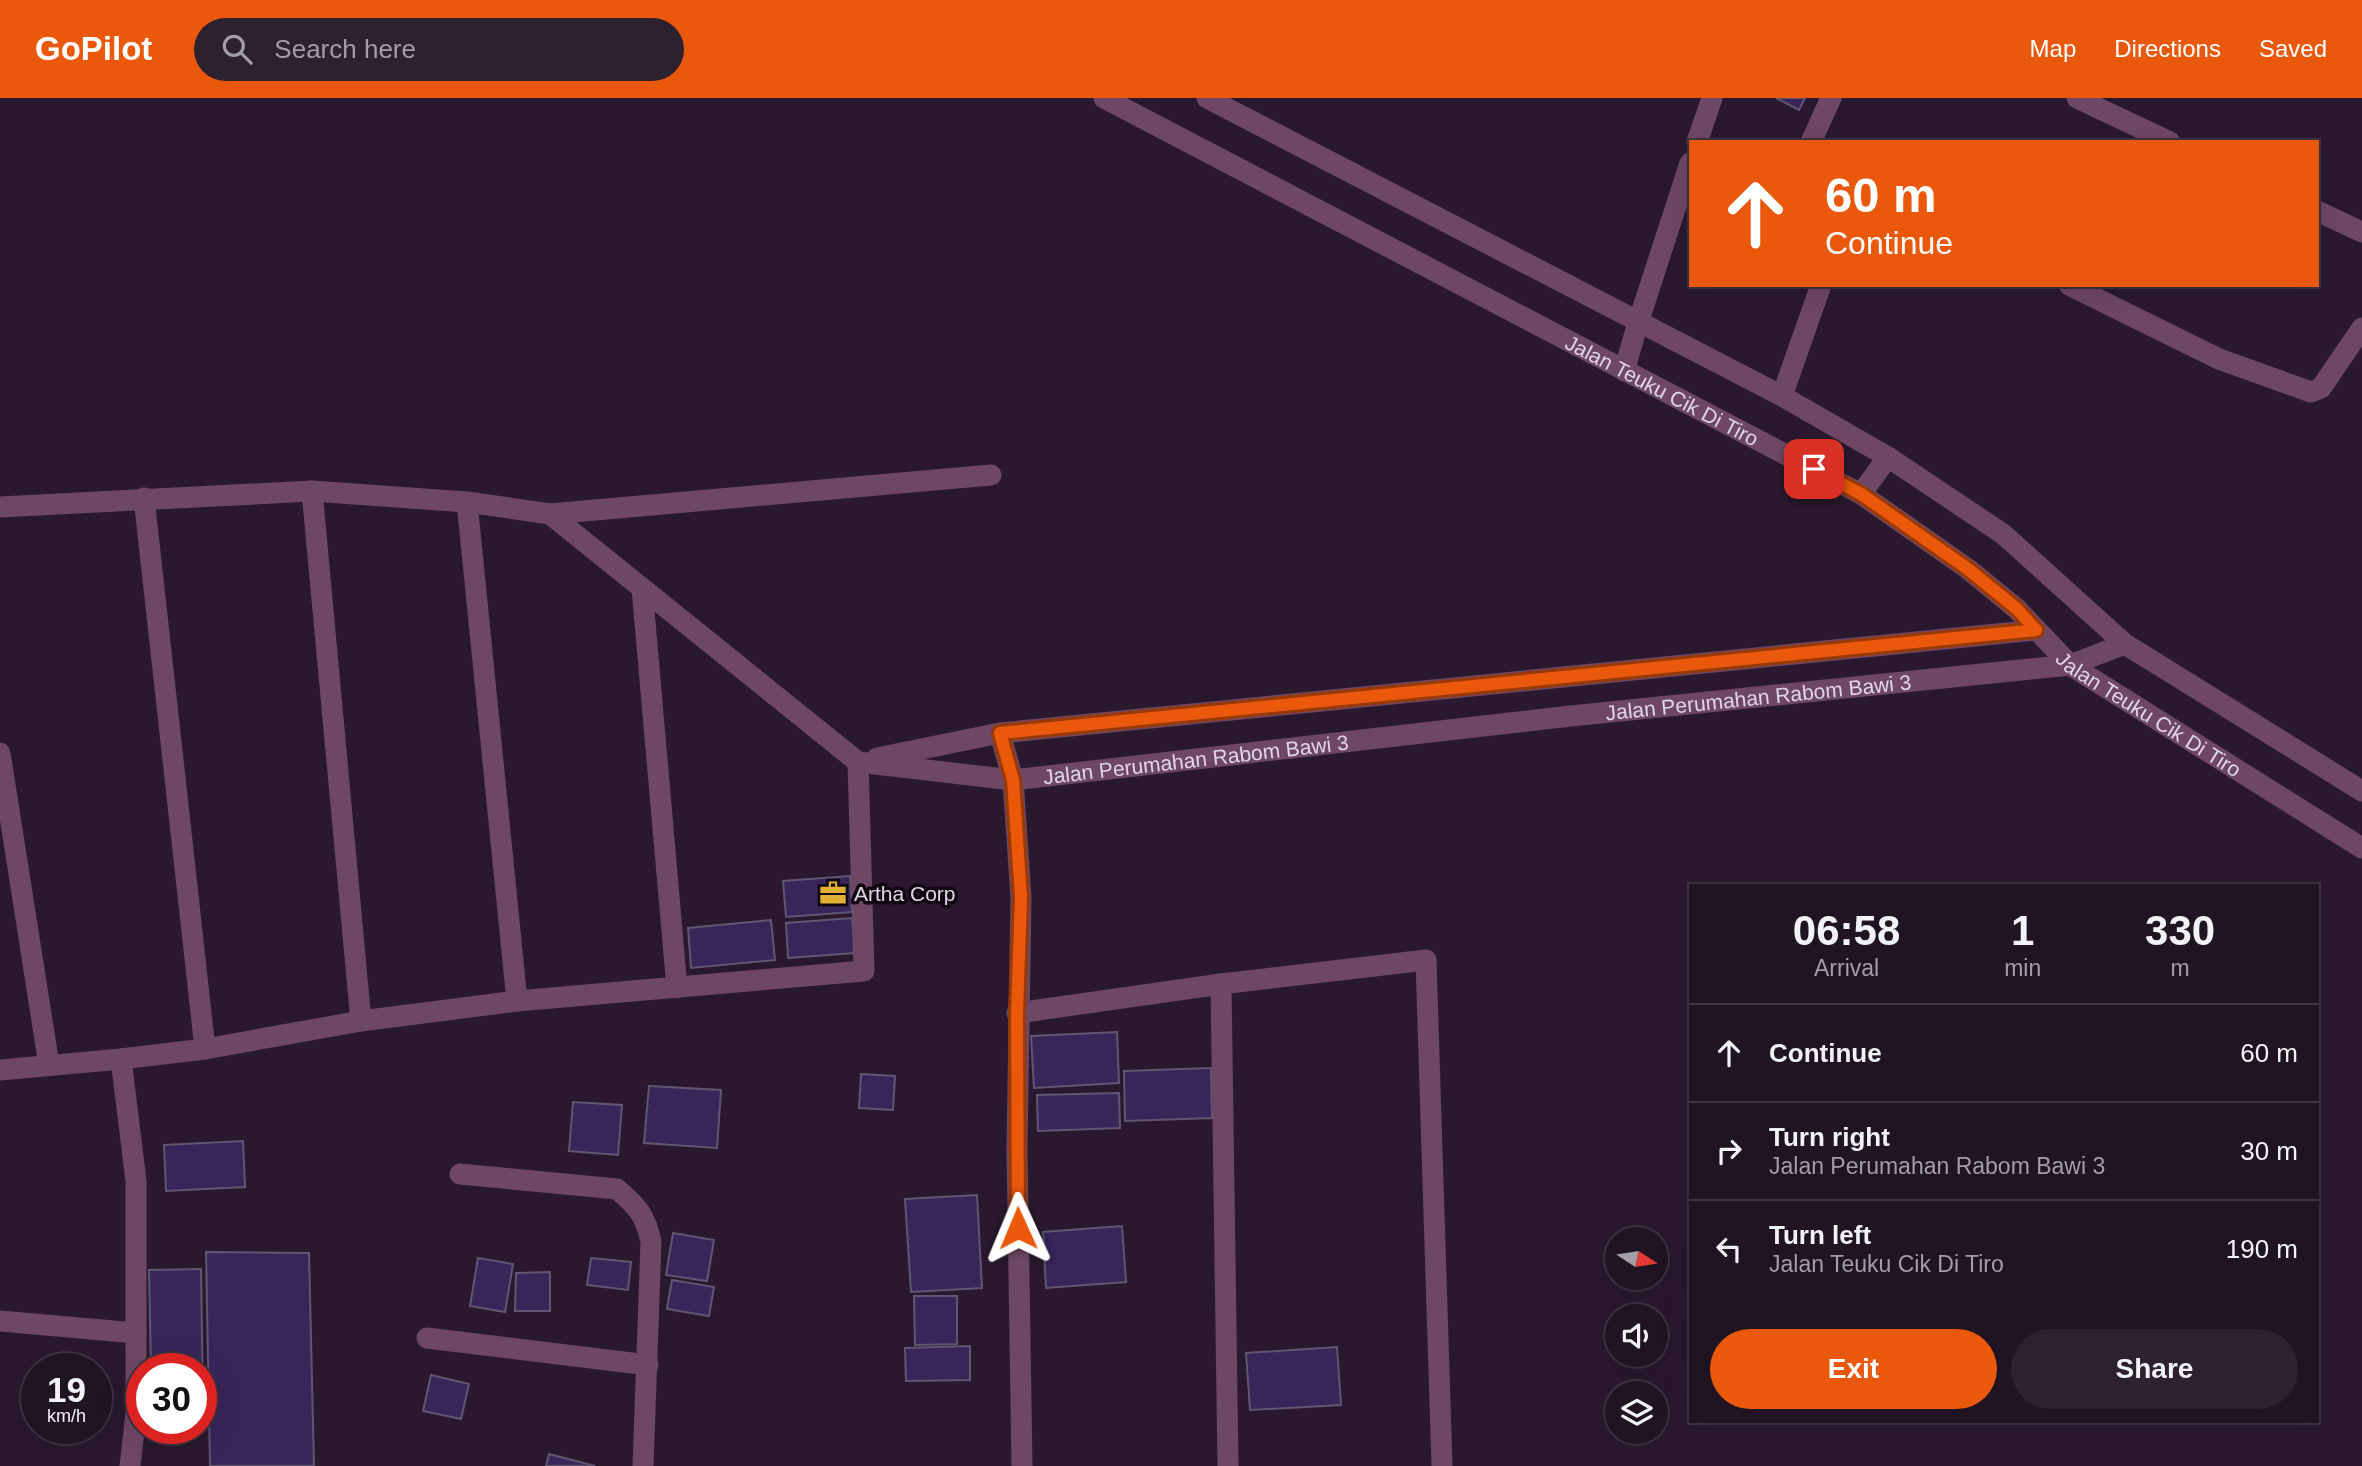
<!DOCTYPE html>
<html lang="en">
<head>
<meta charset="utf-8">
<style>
	body { margin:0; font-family:Helvetica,sans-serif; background:#2d202f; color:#f1f3f6; height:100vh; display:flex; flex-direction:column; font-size:26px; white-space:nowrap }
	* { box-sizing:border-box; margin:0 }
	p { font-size:23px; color:#a29ea5 }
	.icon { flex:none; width:38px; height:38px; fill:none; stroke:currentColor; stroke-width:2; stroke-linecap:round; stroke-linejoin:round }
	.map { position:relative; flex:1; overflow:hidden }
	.panel { position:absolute; left:1689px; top:786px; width:630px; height:539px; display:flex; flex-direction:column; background:#201322; border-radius:0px; box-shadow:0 7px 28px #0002,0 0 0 2px #3d3240 }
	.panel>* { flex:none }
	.guide { position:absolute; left:1689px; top:42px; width:630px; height:147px; border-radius:0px; box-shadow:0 7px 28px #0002,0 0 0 2px #3d3240; background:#ea580c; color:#fff; overflow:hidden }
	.needle { width:46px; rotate:102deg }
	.fabs { position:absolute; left:1605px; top:1129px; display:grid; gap:14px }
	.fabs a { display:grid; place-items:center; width:63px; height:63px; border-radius:50%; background:#201322; box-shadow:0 7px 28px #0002,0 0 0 2px #3d3240; font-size:35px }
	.speed { position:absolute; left:21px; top:1255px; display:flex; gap:14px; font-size:35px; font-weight:700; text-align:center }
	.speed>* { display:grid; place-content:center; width:91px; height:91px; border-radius:50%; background:#201322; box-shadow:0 7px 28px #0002,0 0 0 2px #3d3240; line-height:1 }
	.speed small { font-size:18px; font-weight:400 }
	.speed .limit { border:10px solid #d22; background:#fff; color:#111 }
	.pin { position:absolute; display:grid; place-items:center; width:60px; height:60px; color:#fff; margin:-30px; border-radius:14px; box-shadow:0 4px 10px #0006 }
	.me { position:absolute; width:77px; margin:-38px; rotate:359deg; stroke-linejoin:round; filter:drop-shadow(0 0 5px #0008) }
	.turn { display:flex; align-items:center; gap:24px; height:147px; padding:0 21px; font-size:32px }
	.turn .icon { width:91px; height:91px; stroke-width:2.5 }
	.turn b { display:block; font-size:49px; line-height:60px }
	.eta { display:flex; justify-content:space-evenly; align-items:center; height:119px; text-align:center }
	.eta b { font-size:42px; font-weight:800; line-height:49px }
	.action { display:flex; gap:14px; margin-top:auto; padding:14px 21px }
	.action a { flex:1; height:80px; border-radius:42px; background:#ea580c; color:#fff; font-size:28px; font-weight:800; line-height:80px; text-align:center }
	.action a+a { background:#2d202f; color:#f1f3f6 }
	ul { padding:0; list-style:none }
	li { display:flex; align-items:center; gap:21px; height:98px; padding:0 21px; border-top:2px solid #3d3240 }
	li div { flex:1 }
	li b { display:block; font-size:26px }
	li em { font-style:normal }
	header { display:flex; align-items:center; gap:42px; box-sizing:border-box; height:98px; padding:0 35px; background:#ea580c; color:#fff }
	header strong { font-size:33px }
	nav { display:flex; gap:38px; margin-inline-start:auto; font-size:24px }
	.search { width:490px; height:63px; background:#2d202f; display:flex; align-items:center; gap:18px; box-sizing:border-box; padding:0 24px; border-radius:38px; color:#a29ea5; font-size:26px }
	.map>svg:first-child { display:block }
	.building { fill:#39255a; stroke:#5f5672; stroke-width:2 }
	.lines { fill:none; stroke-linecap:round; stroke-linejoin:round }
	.street { stroke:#6e4765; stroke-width:21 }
	.route-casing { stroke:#983908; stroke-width:18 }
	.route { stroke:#ea580c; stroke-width:12 }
	.labels { text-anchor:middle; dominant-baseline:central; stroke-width:7; stroke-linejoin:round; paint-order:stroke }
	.street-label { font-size:21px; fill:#e0d5e3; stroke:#0f0710 }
	.poi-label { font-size:21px; fill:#e0d5e3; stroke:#0f0710; text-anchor:start }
</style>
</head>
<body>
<header>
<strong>GoPilot</strong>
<div class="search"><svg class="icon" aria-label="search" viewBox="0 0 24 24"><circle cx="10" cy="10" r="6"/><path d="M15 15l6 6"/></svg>Search here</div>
<nav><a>Map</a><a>Directions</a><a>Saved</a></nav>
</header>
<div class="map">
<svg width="2362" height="1368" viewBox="0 0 2362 1368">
	<rect width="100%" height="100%" fill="#2a192e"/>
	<path class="building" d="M1776 0H1805L1799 12Z
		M850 778 852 814 786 819 783 783Z
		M852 820 855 855 788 860 786 825Z
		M771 822 775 862 691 870 688 830Z
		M1117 934 1119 985 1034 990 1031 938Z
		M1211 970 1212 1020 1125 1023 1124 973Z
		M861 976 895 978 893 1012 859 1010Z
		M649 988 721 992 717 1050 644 1045Z
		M1119 995 1120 1030 1038 1033 1037 997Z
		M573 1004 622 1007 618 1057 569 1053Z
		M243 1043 245 1089 166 1093 164 1047Z
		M977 1097 982 1190 911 1194 905 1101Z
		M1122 1128 1126 1184 1046 1190 1043 1134Z
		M673 1135 714 1142 707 1183 666 1177Z
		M206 1154 309 1155 314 1368H210Z
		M478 1160 513 1166 505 1214 470 1208Z
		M591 1160 631 1164 628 1192 587 1187Z
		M201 1171 203 1306H201V1270H151L149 1172Z
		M550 1174V1213H515L516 1175Z
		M672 1182 714 1189 709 1218 667 1211Z
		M914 1198H957V1246L915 1247Z
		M970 1248V1282L906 1283 905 1250Z
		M1337 1249 1341 1307 1250 1312 1246 1255Z
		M431 1277 469 1286 461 1321 423 1313Z
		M549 1356 595 1368H546Z"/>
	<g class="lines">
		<g class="street">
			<path id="s1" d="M1104 0 1861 396 1968 471 2017 511 2070 567 2362 750"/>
			<path d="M1207 0 1782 298 1888 359 2003 436 2125 546 2362 693"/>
			<path d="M2077 0 2170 44"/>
			<path d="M1697 44 1712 0"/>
			<path d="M1811 44 1831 0"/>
			<path d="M2317 113 2362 134"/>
			<path d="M2069 187 2219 261 2311 294 2321 290 2362 230"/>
			<path d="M1624 273 1638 225 1690 65"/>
			<path d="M1782 298 1821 187"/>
			<path d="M312 393 361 923"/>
			<path d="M1861 396 1888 359"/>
			<path d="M144 400 205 951"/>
			<path d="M467 404 517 903"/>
			<path d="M0 409 312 393 467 404 550 416 991 377"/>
			<path d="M642 490 677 890"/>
			<path d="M1000 635 1013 682 1021 799 1017 1051 1022 1368"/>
			<path d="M0 655 49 967"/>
			<path d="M877 660 1000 635 2036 532"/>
			<path id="s2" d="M858 664 1013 682 1571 618 2070 567 2125 546"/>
			<path d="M1221 886 1426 862 1442 1368"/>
			<path d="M1017 915 1221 886 1228 1368"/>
			<path d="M121 961 136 1083V1315L130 1368"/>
			<path d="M0 972 121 961 205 951 361 923 517 903 864 873 858 664 550 416"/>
			<path d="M460 1076 617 1091C637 1108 646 1118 651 1144L643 1368"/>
			<path d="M0 1223 136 1235"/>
			<path d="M427 1240 648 1267"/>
		</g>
	</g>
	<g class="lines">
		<defs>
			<path id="route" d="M1018 1130 1017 915 1021 799 1013 682 1000 635 2036 532 2017 511 1968 471 1861 396 1814 371"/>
		</defs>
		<use href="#route" class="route-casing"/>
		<use href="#route" class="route"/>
	</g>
	<defs>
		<symbol id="office-bare" viewBox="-9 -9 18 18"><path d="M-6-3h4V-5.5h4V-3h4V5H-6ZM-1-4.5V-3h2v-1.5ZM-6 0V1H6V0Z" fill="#dfb034" stroke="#0f0710" stroke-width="2.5" paint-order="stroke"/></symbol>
	</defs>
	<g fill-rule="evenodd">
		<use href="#office-bare" x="814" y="776" width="38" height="38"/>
	</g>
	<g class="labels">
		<g class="street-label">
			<text stroke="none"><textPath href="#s1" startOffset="630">Jalan Teuku Cik Di Tiro</textPath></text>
			<text stroke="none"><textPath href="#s2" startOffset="906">Jalan Perumahan Rabom Bawi 3</textPath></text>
			<text stroke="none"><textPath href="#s1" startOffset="1218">Jalan Teuku Cik Di Tiro</textPath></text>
			<text stroke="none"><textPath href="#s2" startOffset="340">Jalan Perumahan Rabom Bawi 3</textPath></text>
		</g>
		<g class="poi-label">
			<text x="854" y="795">Artha Corp</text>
		</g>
	</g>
</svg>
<div class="fabs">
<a><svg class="needle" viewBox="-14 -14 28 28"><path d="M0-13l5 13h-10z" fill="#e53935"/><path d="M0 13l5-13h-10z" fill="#a29ea5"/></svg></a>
<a><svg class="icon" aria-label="sound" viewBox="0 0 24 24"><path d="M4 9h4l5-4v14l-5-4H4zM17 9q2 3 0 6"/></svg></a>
<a><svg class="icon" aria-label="layers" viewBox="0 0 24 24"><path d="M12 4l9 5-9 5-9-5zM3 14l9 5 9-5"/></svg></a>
</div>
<div class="speed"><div>19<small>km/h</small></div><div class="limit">30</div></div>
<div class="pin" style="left:1814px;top:371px;background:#d93025"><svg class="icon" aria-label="arrive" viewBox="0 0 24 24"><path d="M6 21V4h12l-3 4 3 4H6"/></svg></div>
<svg class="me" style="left:1018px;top:1130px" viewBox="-20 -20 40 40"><path d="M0-17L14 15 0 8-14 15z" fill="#ea580c" stroke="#fff" stroke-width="4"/></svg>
<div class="guide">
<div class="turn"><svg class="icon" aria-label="ahead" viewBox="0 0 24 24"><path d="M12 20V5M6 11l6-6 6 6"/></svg><div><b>60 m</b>Continue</div></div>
</div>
<section class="panel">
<div class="eta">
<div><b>06:58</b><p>Arrival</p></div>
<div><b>1</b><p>min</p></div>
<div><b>330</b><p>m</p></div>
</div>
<ul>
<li><svg class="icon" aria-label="ahead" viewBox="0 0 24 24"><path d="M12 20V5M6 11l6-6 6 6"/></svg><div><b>Continue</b></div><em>60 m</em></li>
<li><svg class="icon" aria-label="right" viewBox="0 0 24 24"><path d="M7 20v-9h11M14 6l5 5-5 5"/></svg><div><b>Turn right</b><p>Jalan Perumahan Rabom Bawi 3</p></div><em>30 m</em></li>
<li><svg class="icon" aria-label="left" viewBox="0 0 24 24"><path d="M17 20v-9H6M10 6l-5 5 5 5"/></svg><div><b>Turn left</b><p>Jalan Teuku Cik Di Tiro</p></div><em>190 m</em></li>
</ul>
<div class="action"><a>Exit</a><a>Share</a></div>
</section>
</div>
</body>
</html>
